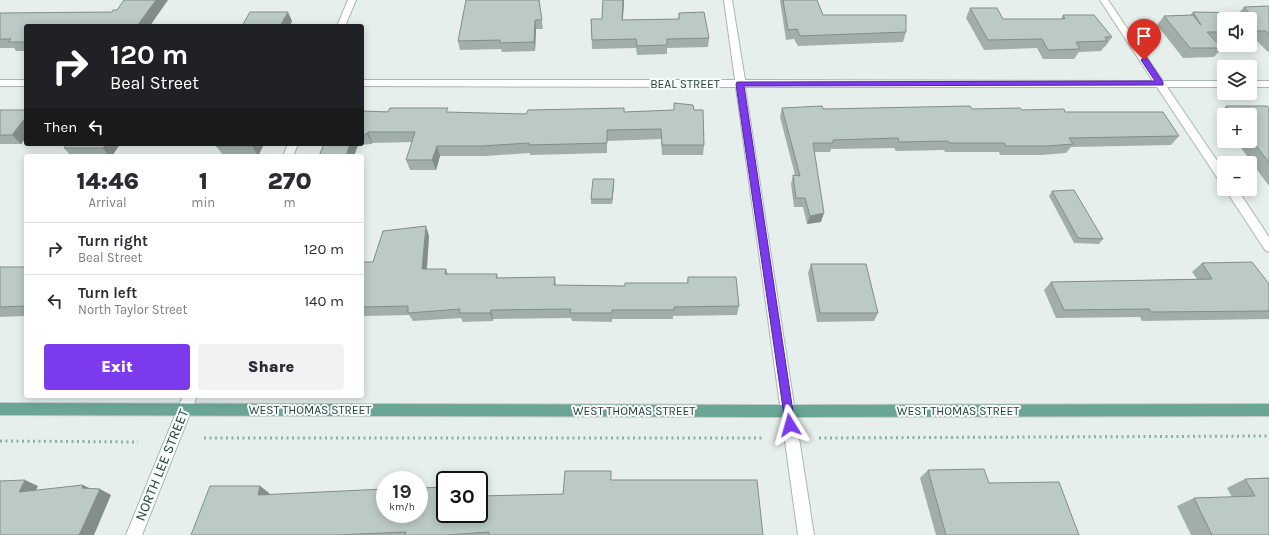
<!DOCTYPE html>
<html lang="en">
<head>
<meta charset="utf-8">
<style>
	body { margin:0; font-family:Karla,sans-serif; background:#f2f2f3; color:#2b2b33; height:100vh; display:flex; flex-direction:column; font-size:15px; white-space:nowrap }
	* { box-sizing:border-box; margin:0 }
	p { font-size:13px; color:#7c7c81 }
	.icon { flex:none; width:22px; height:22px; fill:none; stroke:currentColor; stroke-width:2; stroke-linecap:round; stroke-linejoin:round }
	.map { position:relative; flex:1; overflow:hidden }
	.drawer { position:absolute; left:24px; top:154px; width:340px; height:244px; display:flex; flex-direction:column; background:#fff; border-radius:4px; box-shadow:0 2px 10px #0003 }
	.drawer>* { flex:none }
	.hud { position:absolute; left:24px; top:24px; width:340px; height:122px; border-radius:4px; box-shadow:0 2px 10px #0003; background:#202124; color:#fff; overflow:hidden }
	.fabs { position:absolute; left:1217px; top:12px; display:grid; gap:8px }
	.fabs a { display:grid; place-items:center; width:40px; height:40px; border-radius:4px; background:#fff; box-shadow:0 2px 10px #0003; font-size:20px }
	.speed { position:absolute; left:376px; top:471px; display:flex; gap:8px; font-size:20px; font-weight:700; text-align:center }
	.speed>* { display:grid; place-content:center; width:52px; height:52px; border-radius:50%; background:#fff; box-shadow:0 2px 10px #0003; line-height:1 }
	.speed small { font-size:10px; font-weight:400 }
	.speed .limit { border:2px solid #111; border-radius:6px; background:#fff; color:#111 }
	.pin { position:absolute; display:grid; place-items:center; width:34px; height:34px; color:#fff; margin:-41px -17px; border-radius:50% 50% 50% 0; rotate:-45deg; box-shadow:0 0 4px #0007 }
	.pin .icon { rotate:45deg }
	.me { position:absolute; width:44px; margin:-22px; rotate:352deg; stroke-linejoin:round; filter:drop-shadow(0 0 3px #0008) }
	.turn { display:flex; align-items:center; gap:14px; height:84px; padding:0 20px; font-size:18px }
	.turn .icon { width:52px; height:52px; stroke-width:2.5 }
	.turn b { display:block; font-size:28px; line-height:34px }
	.then { display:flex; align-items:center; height:38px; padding:0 20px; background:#0003; gap:8px; font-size:15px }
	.eta { display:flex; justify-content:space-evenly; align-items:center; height:68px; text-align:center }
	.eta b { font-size:24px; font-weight:800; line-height:28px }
	.cta { display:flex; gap:8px; margin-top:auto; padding:8px 20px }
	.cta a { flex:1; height:46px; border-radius:4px; background:#7c3aed; color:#fff; font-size:16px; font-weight:800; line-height:46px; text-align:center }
	.cta a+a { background:#f2f2f3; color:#2b2b33 }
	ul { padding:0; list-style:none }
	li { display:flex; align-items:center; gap:12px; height:52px; padding:0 20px; border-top:1px solid #e1e1e2 }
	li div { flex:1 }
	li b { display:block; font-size:15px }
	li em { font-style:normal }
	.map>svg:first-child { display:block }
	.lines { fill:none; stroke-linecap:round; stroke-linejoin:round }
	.street-casing { stroke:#a8b8b2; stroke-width:2 }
	.primary-casing { stroke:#c2cac8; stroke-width:2 }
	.path { stroke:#86b3a5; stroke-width:3; stroke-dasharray:2 3.5; stroke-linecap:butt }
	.street { fill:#fff; fill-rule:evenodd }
	.primary { fill:#6aa596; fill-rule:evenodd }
	.wall { fill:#a1aea9 }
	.shaded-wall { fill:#838d89 }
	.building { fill:#bbcac4; stroke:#838d89 }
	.route { fill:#7c3aed; stroke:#51269a }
	.labels { text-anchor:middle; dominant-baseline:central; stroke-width:4; stroke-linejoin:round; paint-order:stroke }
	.street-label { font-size:12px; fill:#24423a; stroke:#f7fbf9 }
	.near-street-label { font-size:14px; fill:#24423a; stroke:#f7fbf9 }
</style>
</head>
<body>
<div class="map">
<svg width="1269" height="535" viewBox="0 0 1269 535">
	<rect width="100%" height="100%" fill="#e6efeb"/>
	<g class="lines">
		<defs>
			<path id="street" d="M348 0H356L345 26H337Z
				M724 0H732L745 80 1153 81 1100 0H1108L1163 81H1224V87H1167L1224 171V183L1220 182 1157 87H745L814 535H798L736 87 362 86V80H735Z
				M0 80H26V86H0Z
				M1250 81H1269V87H1250Z
				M288 144H298L293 156H283Z
				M1225 189H1237L1269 237V252L1265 250Z
				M183 396H197L142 535H126Z"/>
			<path id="primary" d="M0 403 788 405 1269 404V416L788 417 0 415Z"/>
		</defs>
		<use href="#street" class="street-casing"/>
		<use href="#primary" class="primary-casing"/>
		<path class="path" d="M204 438H764
			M819 438 1269 436
			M0 441 138 442"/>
		<use href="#street" class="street"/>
		<use href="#primary" class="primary"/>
	</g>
	<path class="wall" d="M539 0 543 29H536L535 51 502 52 501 49 460 50 458 41Z
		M624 0 623 20 678 19 679 13 709 38 708 47 667 48V54L637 55 636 48 592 49 591 19H602Z
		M780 0H817L823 15 906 32 903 42 798 46 794 39 786 40Z
		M1244 7H1269V52L1267 51 1257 41H1250V19H1224V41H1216L1222 48 1214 57 1183 58 1157 25 1164 16 1190 15 1193 12 1239 13Z
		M970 8 1003 19H1061L1063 15 1112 37 1105 47H1104L1101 51 1079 52 1074 59H1043L1037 48 984 50 966 18Z
		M0 13 150 26H26V51H16L14 48H0Z
		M1226 106 1269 108V186L1236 141H1250V115H1224V124L1218 115Z
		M782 108 823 109H972L1022 110 1065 112 1179 136 1171 145 1071 147 1066 153 1041 155H1000L999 152H945L944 150 896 151 894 148 831 149 830 152H814L821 222 807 224 803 207H794L791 184 793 175H795L780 117Z
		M0 110H26V138L21 144H0Z
		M362 111 526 114 624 112 704 145 703 155H662L661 139 607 141V153L530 155V153L485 156H440L436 170H410L406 160 412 142 372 143V144L358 145 354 156H319L324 144H362Z
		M120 144 112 156H71L64 148Z
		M217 144H264L258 156 223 155 216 146Z
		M614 184 612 204H591V199Z
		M1052 191 1103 239 1099 244 1074 243 1049 196Z
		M429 236 427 269H446L448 274H497L498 278 555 277 556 285 625 286 687 283 688 277 739 306 737 315 673 316V319H612V322L572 321 571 318 493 319V321L463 322 461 318 413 321 409 315 362 316V262H373Z
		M1202 263 1269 284V319L1142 321 1140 317 1056 318 1044 290 1051 282 1197 279 1192 272Z
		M811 264 878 313 874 321 817 322 808 273Z
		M0 267H26V316L0 317Z
		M928 470 989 483 1079 535H936L920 478Z
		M1269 478V535H1191L1177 506 1194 498 1232 497 1227 488 1245 479Z
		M612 480 763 535H191L260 486 269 493V494L445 514 563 494Z"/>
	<path class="shaded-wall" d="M156 0H168L150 26H137Z
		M623 0H624V1L622 29V20Z
		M288 12 292 21 290 26H280Z
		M535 20 536 29 535 51 534 42Z
		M26 117V138L21 144 12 135Z
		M368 132 372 143V144L367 134Z
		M106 144H120L112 156H109L103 148Z
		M253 144H264L258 156 252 146Z
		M350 144H358V145L354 156H346Z
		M437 146 440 156 436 170 432 160Z
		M614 179V184L612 204V199Z
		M824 213 821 222 807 224 810 216Z
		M426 226 429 236 426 279 422 269Z
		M491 310 493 319V321L490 313Z
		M25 480 38 486 32 498 19 492Z
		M83 485 95 491 82 488Z
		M260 486 269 493 267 501 258 495Z
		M100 489 111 495 94 535H79Z"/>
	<path class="building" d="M124 0H156L137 26H26V42H8L11 39H0V13L112 12 113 10H117Z
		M466 0H539L542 20H535L534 42 500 43V40L458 41Z
		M603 0H623L622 20 679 19V13L704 12 709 38 667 39V45L637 46 636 39 592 40 591 19H602Z
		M783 0H817L823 15H906V32L800 36 797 29 788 30Z
		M1268 6 1269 7V35L1266 31H1250V19H1224V32H1207L1222 48H1190L1164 16 1193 15 1201 25 1193 12 1249 13 1244 7Z
		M970 8H997L1003 19H1065L1063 15H1094L1112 37H1105L1107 41 1076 42 1080 49 1048 50 1042 39 988 40Z
		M250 12H288L280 26H242Z
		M674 103 693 105 694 110H703L704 145H662L661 129 607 130V143L529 145V143L482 146H437L432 160H406L415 132H368L367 134H362V111L388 112 390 108H448L446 112 526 114 528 110 624 108V112L674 110Z
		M822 106 823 109 970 106 972 109 1020 108 1022 110 1064 109 1065 112H1163L1179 136 1069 138 1073 144 1047 146H1006L1004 143H949L948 141 899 142 898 138 833 140V143H813L824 213 810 216 805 198H796L793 175 800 176 782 108Z
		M1226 106H1267L1269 108V163L1250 137V115H1233Z
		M0 110H26V117L12 135H0Z
		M67 144H106L103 148H64Z
		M217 144H253L252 146H216Z
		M324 144H350L346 156H319Z
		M593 179H614L612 199H591Z
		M1074 190 1103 239 1078 238 1052 191Z
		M426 226 422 269H446L445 274H497L496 278 555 277 554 285 625 286V283H688V277H736L739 306 674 307V310H612V313H570L571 309 491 310 490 313H459L460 309 408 313V306L362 307V262H373L383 231Z
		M1252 262 1269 284V311L1151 312 1149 309 1064 310 1051 282 1212 279 1202 263Z
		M811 264H866L878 313H820Z
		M0 267H26V306L0 307Z
		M984 469 989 483 1059 482 1079 535H946L928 470Z
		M565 471H611V480H757L763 535H489V532L447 535H405L406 532 337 535H191L210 486H260L258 495 385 489V514H419V488L445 487V514H479V496L563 494Z
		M1269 478V535H1212L1194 498 1255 496 1245 479Z
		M25 480 19 492 83 485 82 488 100 489 79 535H0V481Z"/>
	<path class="route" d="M1144 57 1147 58 1163 82V85L744 86 795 425 794 429 790 430 786 429 736 84 737 82 1155 81 1141 60Z"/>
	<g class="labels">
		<g class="street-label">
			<text x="685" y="84">BEAL STREET</text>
			<text x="310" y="410">WEST THOMAS STREET</text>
			<text x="634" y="411">WEST THOMAS STREET</text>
			<text x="958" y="411">WEST THOMAS STREET</text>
		</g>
		<g class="near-street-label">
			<text transform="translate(162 465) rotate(-68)">NORTH LEE STREET</text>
		</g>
	</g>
</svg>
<div class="fabs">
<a><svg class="icon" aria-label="sound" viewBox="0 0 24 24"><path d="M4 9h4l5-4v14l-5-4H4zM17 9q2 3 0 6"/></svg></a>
<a><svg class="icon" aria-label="layers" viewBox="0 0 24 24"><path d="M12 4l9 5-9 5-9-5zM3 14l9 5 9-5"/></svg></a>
<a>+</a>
<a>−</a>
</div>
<div class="speed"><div>19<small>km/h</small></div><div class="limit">30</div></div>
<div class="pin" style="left:1144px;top:60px;background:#d93025"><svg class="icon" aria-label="arrive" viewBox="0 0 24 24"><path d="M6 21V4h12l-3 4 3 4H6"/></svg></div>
<svg class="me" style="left:790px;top:425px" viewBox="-20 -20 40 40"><path d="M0-17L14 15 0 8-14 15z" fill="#7c3aed" stroke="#fff" stroke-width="4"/></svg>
<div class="hud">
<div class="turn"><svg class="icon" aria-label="right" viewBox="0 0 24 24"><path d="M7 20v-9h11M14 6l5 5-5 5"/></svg><div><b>120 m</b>Beal Street</div></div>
<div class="then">Then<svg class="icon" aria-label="left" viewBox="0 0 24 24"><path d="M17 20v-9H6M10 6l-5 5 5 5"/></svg></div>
</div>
<section class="drawer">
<div class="eta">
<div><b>14:46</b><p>Arrival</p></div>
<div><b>1</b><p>min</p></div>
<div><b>270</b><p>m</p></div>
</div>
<ul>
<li><svg class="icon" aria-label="right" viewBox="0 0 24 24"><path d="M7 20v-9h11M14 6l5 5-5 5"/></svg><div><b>Turn right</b><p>Beal Street</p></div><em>120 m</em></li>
<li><svg class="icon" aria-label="left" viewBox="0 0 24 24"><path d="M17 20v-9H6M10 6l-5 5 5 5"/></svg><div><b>Turn left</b><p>North Taylor Street</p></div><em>140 m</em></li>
</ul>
<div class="cta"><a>Exit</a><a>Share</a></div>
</section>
</div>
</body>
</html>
